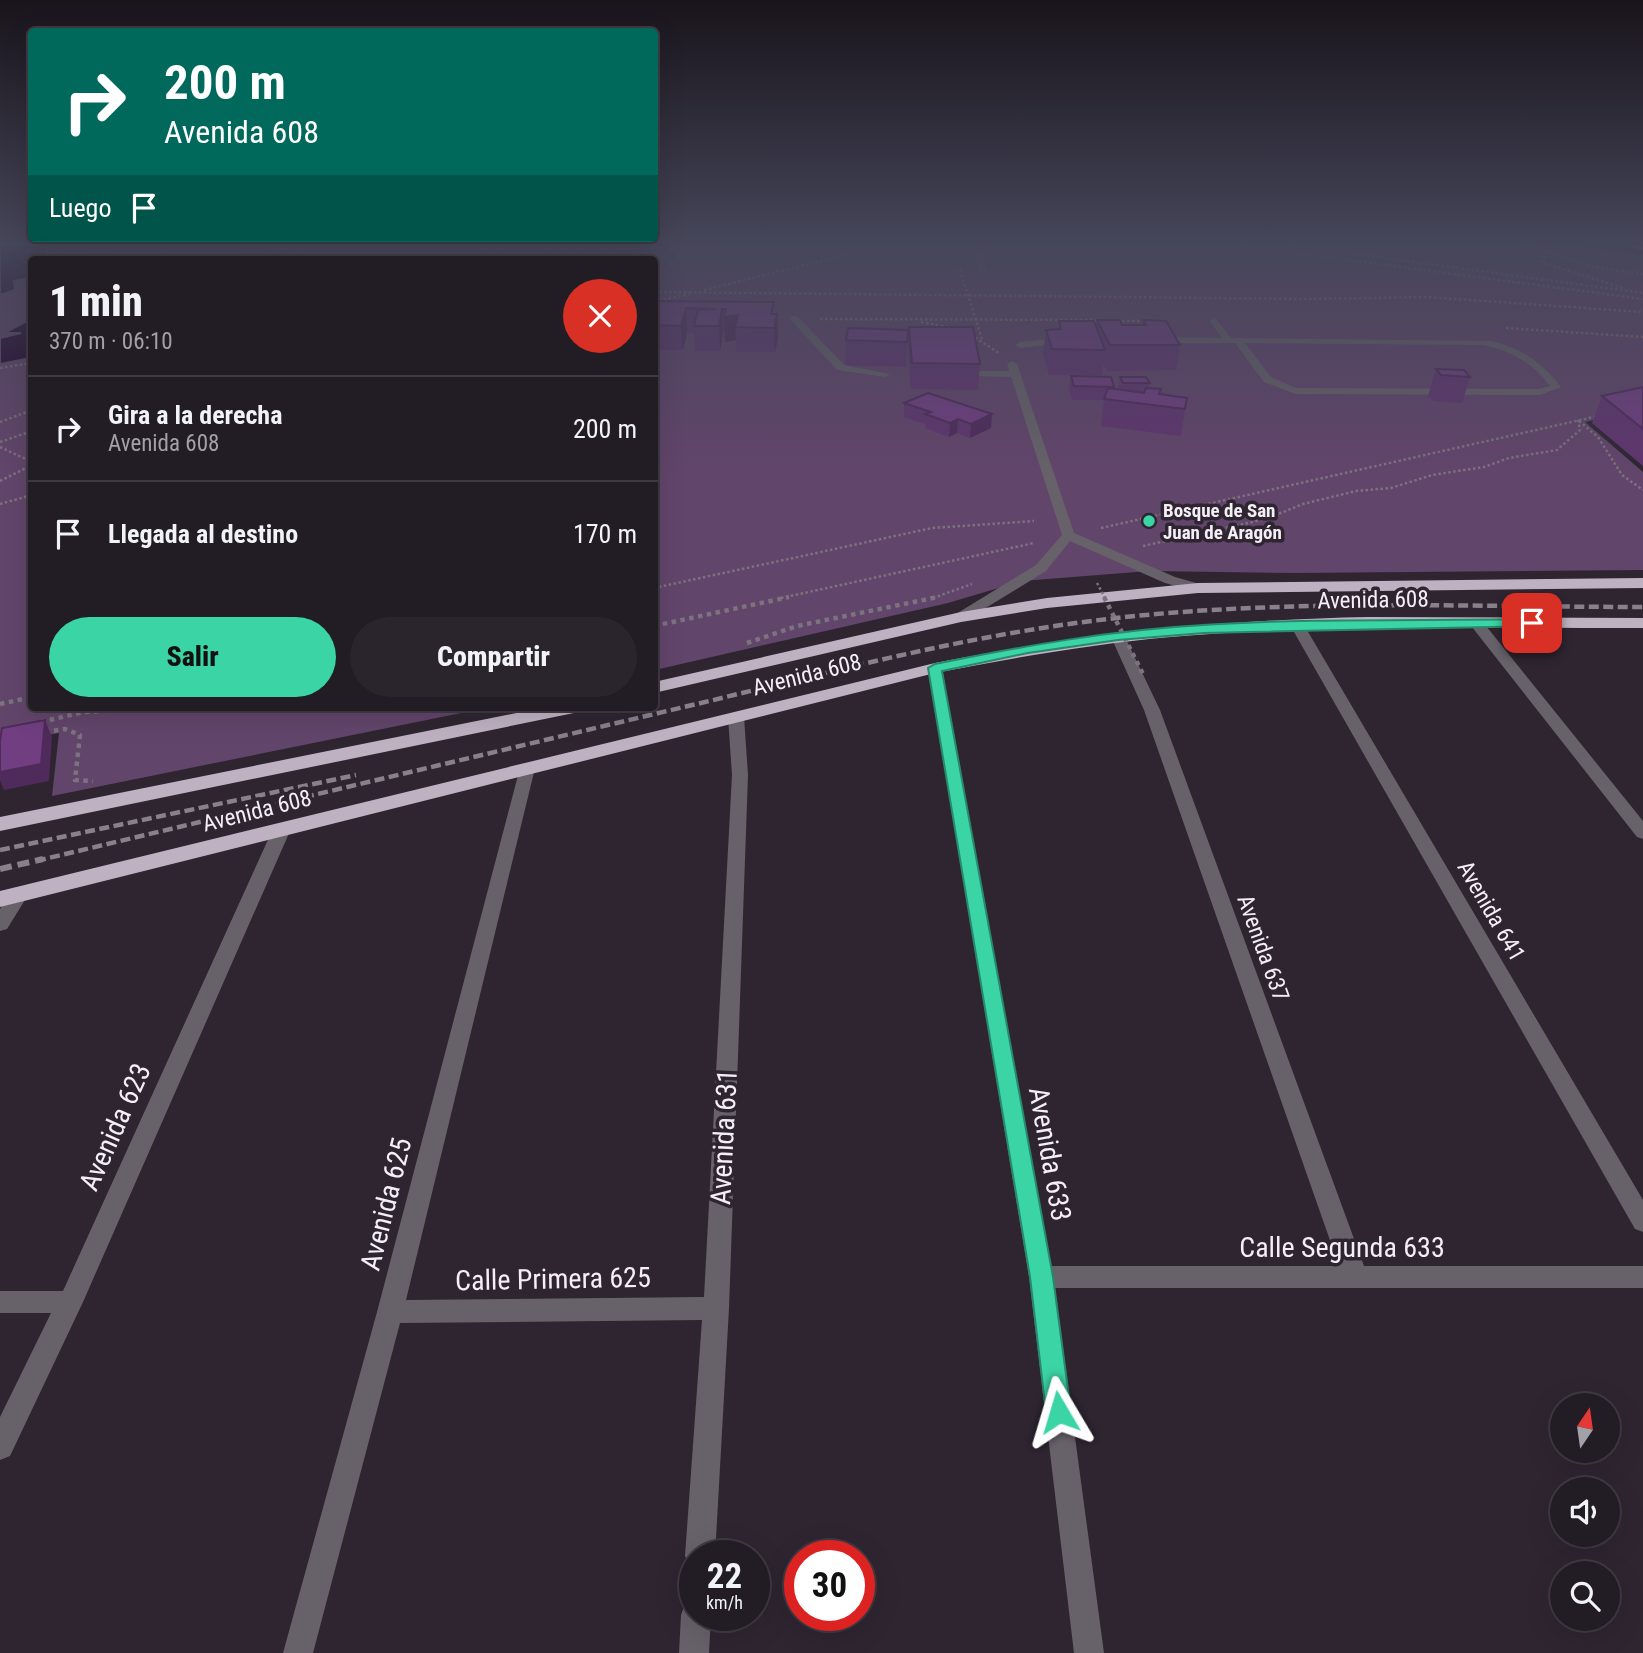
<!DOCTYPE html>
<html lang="es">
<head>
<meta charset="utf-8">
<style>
	body { margin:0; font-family:"Roboto Condensed",sans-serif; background:#2a252d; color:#f1f3f6; height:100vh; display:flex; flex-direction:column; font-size:26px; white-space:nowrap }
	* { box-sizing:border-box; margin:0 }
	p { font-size:23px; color:#a2a1a7 }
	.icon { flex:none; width:38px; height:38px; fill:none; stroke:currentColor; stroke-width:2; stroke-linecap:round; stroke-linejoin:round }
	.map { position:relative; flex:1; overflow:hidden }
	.sheet { position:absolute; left:28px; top:256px; width:630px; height:455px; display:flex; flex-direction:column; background:#221c25; border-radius:7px; box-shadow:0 7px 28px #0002,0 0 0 2px #3f3a42 }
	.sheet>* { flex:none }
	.banner { position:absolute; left:28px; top:28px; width:630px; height:214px; border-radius:7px; box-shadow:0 7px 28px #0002,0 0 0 2px #3f3a42; background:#00695c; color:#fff; overflow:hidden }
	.needle { width:46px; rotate:13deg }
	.controls { position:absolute; left:1550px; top:1393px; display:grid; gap:14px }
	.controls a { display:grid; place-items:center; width:70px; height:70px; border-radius:50%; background:#221c25; box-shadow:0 7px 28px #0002,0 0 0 2px #3f3a42; font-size:35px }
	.speed { position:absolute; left:679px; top:1540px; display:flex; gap:14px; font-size:35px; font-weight:700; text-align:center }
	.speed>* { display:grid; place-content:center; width:91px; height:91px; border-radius:50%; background:#221c25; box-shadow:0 7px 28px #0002,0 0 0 2px #3f3a42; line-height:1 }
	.speed small { font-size:18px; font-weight:400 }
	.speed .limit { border:10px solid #d22; background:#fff; color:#111 }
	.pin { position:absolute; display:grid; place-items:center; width:60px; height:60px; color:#fff; margin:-30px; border-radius:14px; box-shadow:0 4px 10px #0006 }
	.me { position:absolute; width:77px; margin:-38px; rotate:353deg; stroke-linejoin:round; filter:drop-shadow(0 0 5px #0008) }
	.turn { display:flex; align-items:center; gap:24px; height:147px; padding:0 21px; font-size:32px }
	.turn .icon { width:91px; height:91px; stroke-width:2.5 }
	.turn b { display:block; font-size:49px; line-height:60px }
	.then { display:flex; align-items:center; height:66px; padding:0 21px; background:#0003; gap:14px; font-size:26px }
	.round { display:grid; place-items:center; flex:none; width:74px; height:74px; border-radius:37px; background:#2a252d }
	.overview { display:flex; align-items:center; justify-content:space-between; height:119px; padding:0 21px }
	h1 { font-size:42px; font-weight:800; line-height:52px }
	.cta { display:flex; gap:14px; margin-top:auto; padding:14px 21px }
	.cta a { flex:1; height:80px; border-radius:42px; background:#3bd4a4; color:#111; font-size:28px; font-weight:800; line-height:80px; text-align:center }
	.cta a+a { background:#2a252d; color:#f1f3f6 }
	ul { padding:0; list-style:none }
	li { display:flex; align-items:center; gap:21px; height:105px; padding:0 21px; border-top:2px solid #3f3a42 }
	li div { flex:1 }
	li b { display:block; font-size:26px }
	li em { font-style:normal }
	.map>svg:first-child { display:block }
	.green { fill:#62456b }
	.water { fill:#1e0029; stroke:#5e4766; stroke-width:2 }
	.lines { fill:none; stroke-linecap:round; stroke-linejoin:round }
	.path-far1 { stroke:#7b737e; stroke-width:2.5; stroke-dasharray:2.5 2.5; stroke-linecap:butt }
	.path { stroke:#7b737e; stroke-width:4.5; stroke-dasharray:4.5 4.5; stroke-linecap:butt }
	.lane { fill:#676269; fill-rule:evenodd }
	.street { fill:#676269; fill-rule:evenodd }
	.primary { fill:#a59ca9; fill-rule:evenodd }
	.highway { fill:#beb2c2; fill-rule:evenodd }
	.rail-far1 { stroke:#88818b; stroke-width:4.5; stroke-dasharray:10 4.5; stroke-linecap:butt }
	.rail { stroke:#88818b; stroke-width:6; stroke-dasharray:12 6; stroke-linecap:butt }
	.path-bridge-far1 { stroke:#7b737e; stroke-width:2.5; stroke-dasharray:2.5 2.5; stroke-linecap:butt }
	.path-bridge { stroke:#7b737e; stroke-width:4.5; stroke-dasharray:4.5 4.5; stroke-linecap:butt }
	.wall { fill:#60356f }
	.shaded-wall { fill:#4e2b5a }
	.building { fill:#703e81; stroke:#4e2b5a; stroke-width:2 }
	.route { fill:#3bd4a4; stroke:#268a6b; stroke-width:2 }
	.poi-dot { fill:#3bd4a4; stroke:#2e2531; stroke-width:2.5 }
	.labels { text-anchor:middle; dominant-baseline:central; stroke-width:7; stroke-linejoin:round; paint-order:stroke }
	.far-poi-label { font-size:19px; font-weight:bold; fill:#f4eef6; stroke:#2e2531; text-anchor:start }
	.street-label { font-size:23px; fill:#f4eef6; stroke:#2e2531 }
	.near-street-label { font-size:28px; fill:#f4eef6; stroke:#2e2531 }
</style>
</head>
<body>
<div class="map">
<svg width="1643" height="1653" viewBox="0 0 1643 1653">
	<rect width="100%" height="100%" fill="#2e2531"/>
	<path class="green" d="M0 245H1577L1643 255V409L1585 422 1643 472V570L1296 573 1149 571 1022 581 948 603 655 670 654 259H32V707H491L52 796 59 733 0 744Z"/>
	<path class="water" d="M0 245H41L46 249 47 255 53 256 100 253 117 259H32L31 278 14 281 15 290 0 295Z
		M31 316V358L0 364V338L21 333H4L29 320 24 317Z"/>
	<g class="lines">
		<path class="path-far1" d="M54 245 58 251 65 253 110 250 130 259
			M164 245 171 259
			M1235 245 1643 299
			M1288 245 1643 293
			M1517 245 1577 249 1610 255
			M1536 247 1546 253 1541 262 1623 288
			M1544 250 1590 266 1643 274
			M196 254 320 247 870 250 902 245
			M264 259 306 250
			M317 259 320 246
			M960 270 982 339
			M704 290 862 251
			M654 292 1308 299 1427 297 1643 312
			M654 302 689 294
			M820 319 1102 320
			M1117 321H1147
			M921 322 953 328
			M1506 328 1643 337
			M971 335 999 353
			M0 368 32 363
			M1579 421 1598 437 1622 475 1643 490
			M0 422 32 410
			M0 442 32 431
			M0 447 32 462
			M0 481 32 465
			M0 504 32 495
			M1101 528 1598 416
			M1143 546 1266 519 1303 504 1356 491 1391 488 1432 475 1484 467 1509 458 1557 450 1580 430 1578 420
			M654 588 932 528 1034 521
			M781 598 1034 543
			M933 598 972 584"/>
		<path class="path" d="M654 626 789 597
			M747 643 797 626 938 597
			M0 704 32 697
			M41 722 84 712 172 707
			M45 732 65 729 80 735 75 780 93 781"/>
		<path class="lane" d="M973 245H981L986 272 979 270Z
			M791 316H797L844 365 890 374 885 377 837 370 791 320Z
			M1215 318 1231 338 1492 341C1521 348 1543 363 1561 387L1540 395 1296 394 1264 382 1235 343H1156L1151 340 1156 337 1222 338 1210 321ZM1245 343 1481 345C1509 349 1533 363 1550 386L1539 389 1296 388 1271 377Z
			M1068 337 1071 338V342L1020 348 1015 345 1020 342Z
			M1012 361 1017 364 1074 533 1175 577 1203 585V591L1198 592 1165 583 1070 541 1046 571 966 620H956V614L1036 565 1062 535 1007 364Z"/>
		<path class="street" d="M975 371H1016L1021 374 1016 377 971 376V372Z
			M1477 620 1482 621 1643 821V839L1637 837 1472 627 1470 624Z
			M1297 621 1304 625 1643 1200V1232L1635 1229 1290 625Z
			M1118 633 1125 637 1160 710 1364 1266H1643V1288H1055L1104 1653H1074L1029 1277 928 668 930 665 935 664 942 668 1051 1266H1339L1144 710 1111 637Z
			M736 712 744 717 748 775 729 1308 715 1556H695V1569L690 1566 685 1556 702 1320 400 1323 313 1653H283L377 1312 521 764H533L535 768 406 1300 704 1297 732 775 728 717Z
			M281 825 290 831 83 1302 10 1456 0 1460V1417L51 1313H0V1291H63L272 831Z
			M19 889 26 891 28 895 7 929 0 931V909L12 891Z
			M695 1600V1615H711L709 1653H679L681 1615 685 1604Z"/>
		<path class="primary" d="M1621 245 1643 246V250Z"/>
		<path class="highway" d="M1643 578V588L1198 593 1047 608 961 622 654 693V682L961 612 1047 598 1198 583Z
			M1368 617 1643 618V628C1486 628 1328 623 1171 637 1092 644 1013 658 935 673L0 907V891L935 663C1080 634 1220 620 1368 617Z
			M546 707H583L574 713 0 831V817Z"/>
		<path class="rail-far1" d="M0 850 356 775
			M36 861C246 811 457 761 667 711 800 680 933 643 1069 624 1258 597 1453 607 1643 607"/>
		<path class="rail" d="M0 869 43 859"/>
		<path class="path-bridge-far1" d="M1097 583 1105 598"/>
		<path class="path-bridge" d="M1104 597 1144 676"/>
	</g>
	<path class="wall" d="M654 301 774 314 778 338 775 352H736V340L725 342 724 333H723L720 351H695L694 333H687L683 350H654Z
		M1097 320 1122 325H1143V320L1180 345 1176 370 1107 371 1103 364 1102 375H1049L1043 354 1046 330 1058 329 1059 321 1096 327Z
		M909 327 980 364 978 390 911 389 908 351Z
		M908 330 906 367 845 365 846 340Z
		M1436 369 1470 377 1462 403 1434 401 1428 396Z
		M1071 376 1114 387V389H1118L1120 377 1150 383 1149 388 1185 409 1181 436 1101 426 1104 400H1072L1069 389Z
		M1643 387V466L1592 423 1602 396Z
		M904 403 991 428 970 438 957 433 949 437 925 428V424L904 417Z"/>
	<path class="shaded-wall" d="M83 245H104V246L85 249Z
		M686 308 687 333 683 350 681 326Z
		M722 309 723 333 720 351 719 326Z
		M777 314 778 338 775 352 774 328Z
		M738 315 735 327 736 340 725 342 724 317Z
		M992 414 991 428 970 438 971 424Z
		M958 419 957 433 949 437 950 423Z
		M45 720 52 737 49 781 4 790 0 781V772Z"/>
	<path class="building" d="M654 301 774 302 771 314H777L774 328 735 327 738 315 724 317 726 309H722L719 326H694L698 310 716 309 686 308 681 326 654 325Z
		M1097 320H1120L1122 325H1146L1143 320 1166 321 1180 345H1110Z
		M1059 321H1094L1105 350 1052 349 1046 330 1061 329Z
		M909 327H973L980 364 912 363Z
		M848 328 908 330 907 342 846 340Z
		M1436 369 1464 370 1470 377 1441 375Z
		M1071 376 1111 377 1114 387 1074 386Z
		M1120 377H1146L1150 383H1123Z
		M1643 387V429L1602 396Z
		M1108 388 1144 393 1146 388 1161 389 1159 394 1187 398 1185 409 1104 399Z
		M928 393 992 414 971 424 958 419 950 423 925 414 931 412 904 403Z
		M45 720 41 764 0 772V741L2 728Z"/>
	<linearGradient id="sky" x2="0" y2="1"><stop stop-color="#19141b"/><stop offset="0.51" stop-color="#46465a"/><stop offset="1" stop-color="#46465a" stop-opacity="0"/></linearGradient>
	<rect width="1643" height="476" fill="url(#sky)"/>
	<path class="route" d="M1532 619 1539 623 1537 626 1204 633 1118 640 1028 653 942 671 1053 1277 1071 1412 1067 1420 1059 1424 1050 1420 1046 1412 1030 1277 928 668 935 664C1024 646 1112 630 1203 625 1312 618 1423 621 1532 619Z"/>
	<circle class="poi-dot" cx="1149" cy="521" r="7"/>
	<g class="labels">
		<g class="far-poi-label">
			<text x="1163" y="510">Bosque de San<tspan x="1163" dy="22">Juan de Aragón</tspan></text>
		</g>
		<g class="street-label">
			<text transform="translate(1373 600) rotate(-1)">Avenida 608</text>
			<text transform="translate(807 675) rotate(-14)">Avenida 608</text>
			<text transform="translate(257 811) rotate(-14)">Avenida 608</text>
			<text transform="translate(1491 911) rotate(60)">Avenida 641</text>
			<text transform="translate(1263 948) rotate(70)">Avenida 637</text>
		</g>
		<g class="near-street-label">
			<text transform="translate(115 1127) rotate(-66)">Avenida 623</text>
			<text transform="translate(724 1137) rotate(-87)">Avenida 631</text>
			<text transform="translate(1050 1154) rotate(80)">Avenida 633</text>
			<text transform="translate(386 1204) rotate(-76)">Avenida 625</text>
			<text x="1342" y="1247">Calle Segunda 633</text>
			<text transform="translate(553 1279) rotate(-1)">Calle Primera 625</text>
		</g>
	</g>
</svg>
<div class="controls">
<a><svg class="needle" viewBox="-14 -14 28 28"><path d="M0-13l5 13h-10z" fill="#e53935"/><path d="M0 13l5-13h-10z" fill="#a2a1a7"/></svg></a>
<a><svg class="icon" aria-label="sound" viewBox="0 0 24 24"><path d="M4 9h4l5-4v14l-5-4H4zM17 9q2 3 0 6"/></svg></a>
<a><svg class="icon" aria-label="search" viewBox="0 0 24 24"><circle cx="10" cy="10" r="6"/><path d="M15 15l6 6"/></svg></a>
</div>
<div class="speed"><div>22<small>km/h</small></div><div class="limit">30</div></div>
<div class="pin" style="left:1532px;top:623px;background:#d93025"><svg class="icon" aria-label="arrive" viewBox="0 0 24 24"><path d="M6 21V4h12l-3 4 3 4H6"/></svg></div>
<svg class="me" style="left:1059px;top:1412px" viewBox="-20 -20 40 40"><path d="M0-17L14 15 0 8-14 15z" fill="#3bd4a4" stroke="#fff" stroke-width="4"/></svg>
<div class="banner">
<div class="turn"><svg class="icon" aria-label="right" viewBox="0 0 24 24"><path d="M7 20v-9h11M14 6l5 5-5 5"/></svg><div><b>200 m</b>Avenida 608</div></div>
<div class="then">Luego<svg class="icon" aria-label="arrive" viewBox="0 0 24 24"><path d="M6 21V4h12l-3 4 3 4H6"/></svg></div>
</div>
<section class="sheet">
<div class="overview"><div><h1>1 min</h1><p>370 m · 06:10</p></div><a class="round" style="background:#d93025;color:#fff"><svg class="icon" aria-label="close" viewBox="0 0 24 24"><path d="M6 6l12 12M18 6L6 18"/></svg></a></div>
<ul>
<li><svg class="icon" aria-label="right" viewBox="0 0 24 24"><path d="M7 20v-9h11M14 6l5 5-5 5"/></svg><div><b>Gira a la derecha</b><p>Avenida 608</p></div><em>200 m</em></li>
<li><svg class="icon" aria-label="arrive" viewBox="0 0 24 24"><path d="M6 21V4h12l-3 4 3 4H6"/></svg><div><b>Llegada al destino</b></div><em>170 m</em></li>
</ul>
<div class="cta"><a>Salir</a><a>Compartir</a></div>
</section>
</div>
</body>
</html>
